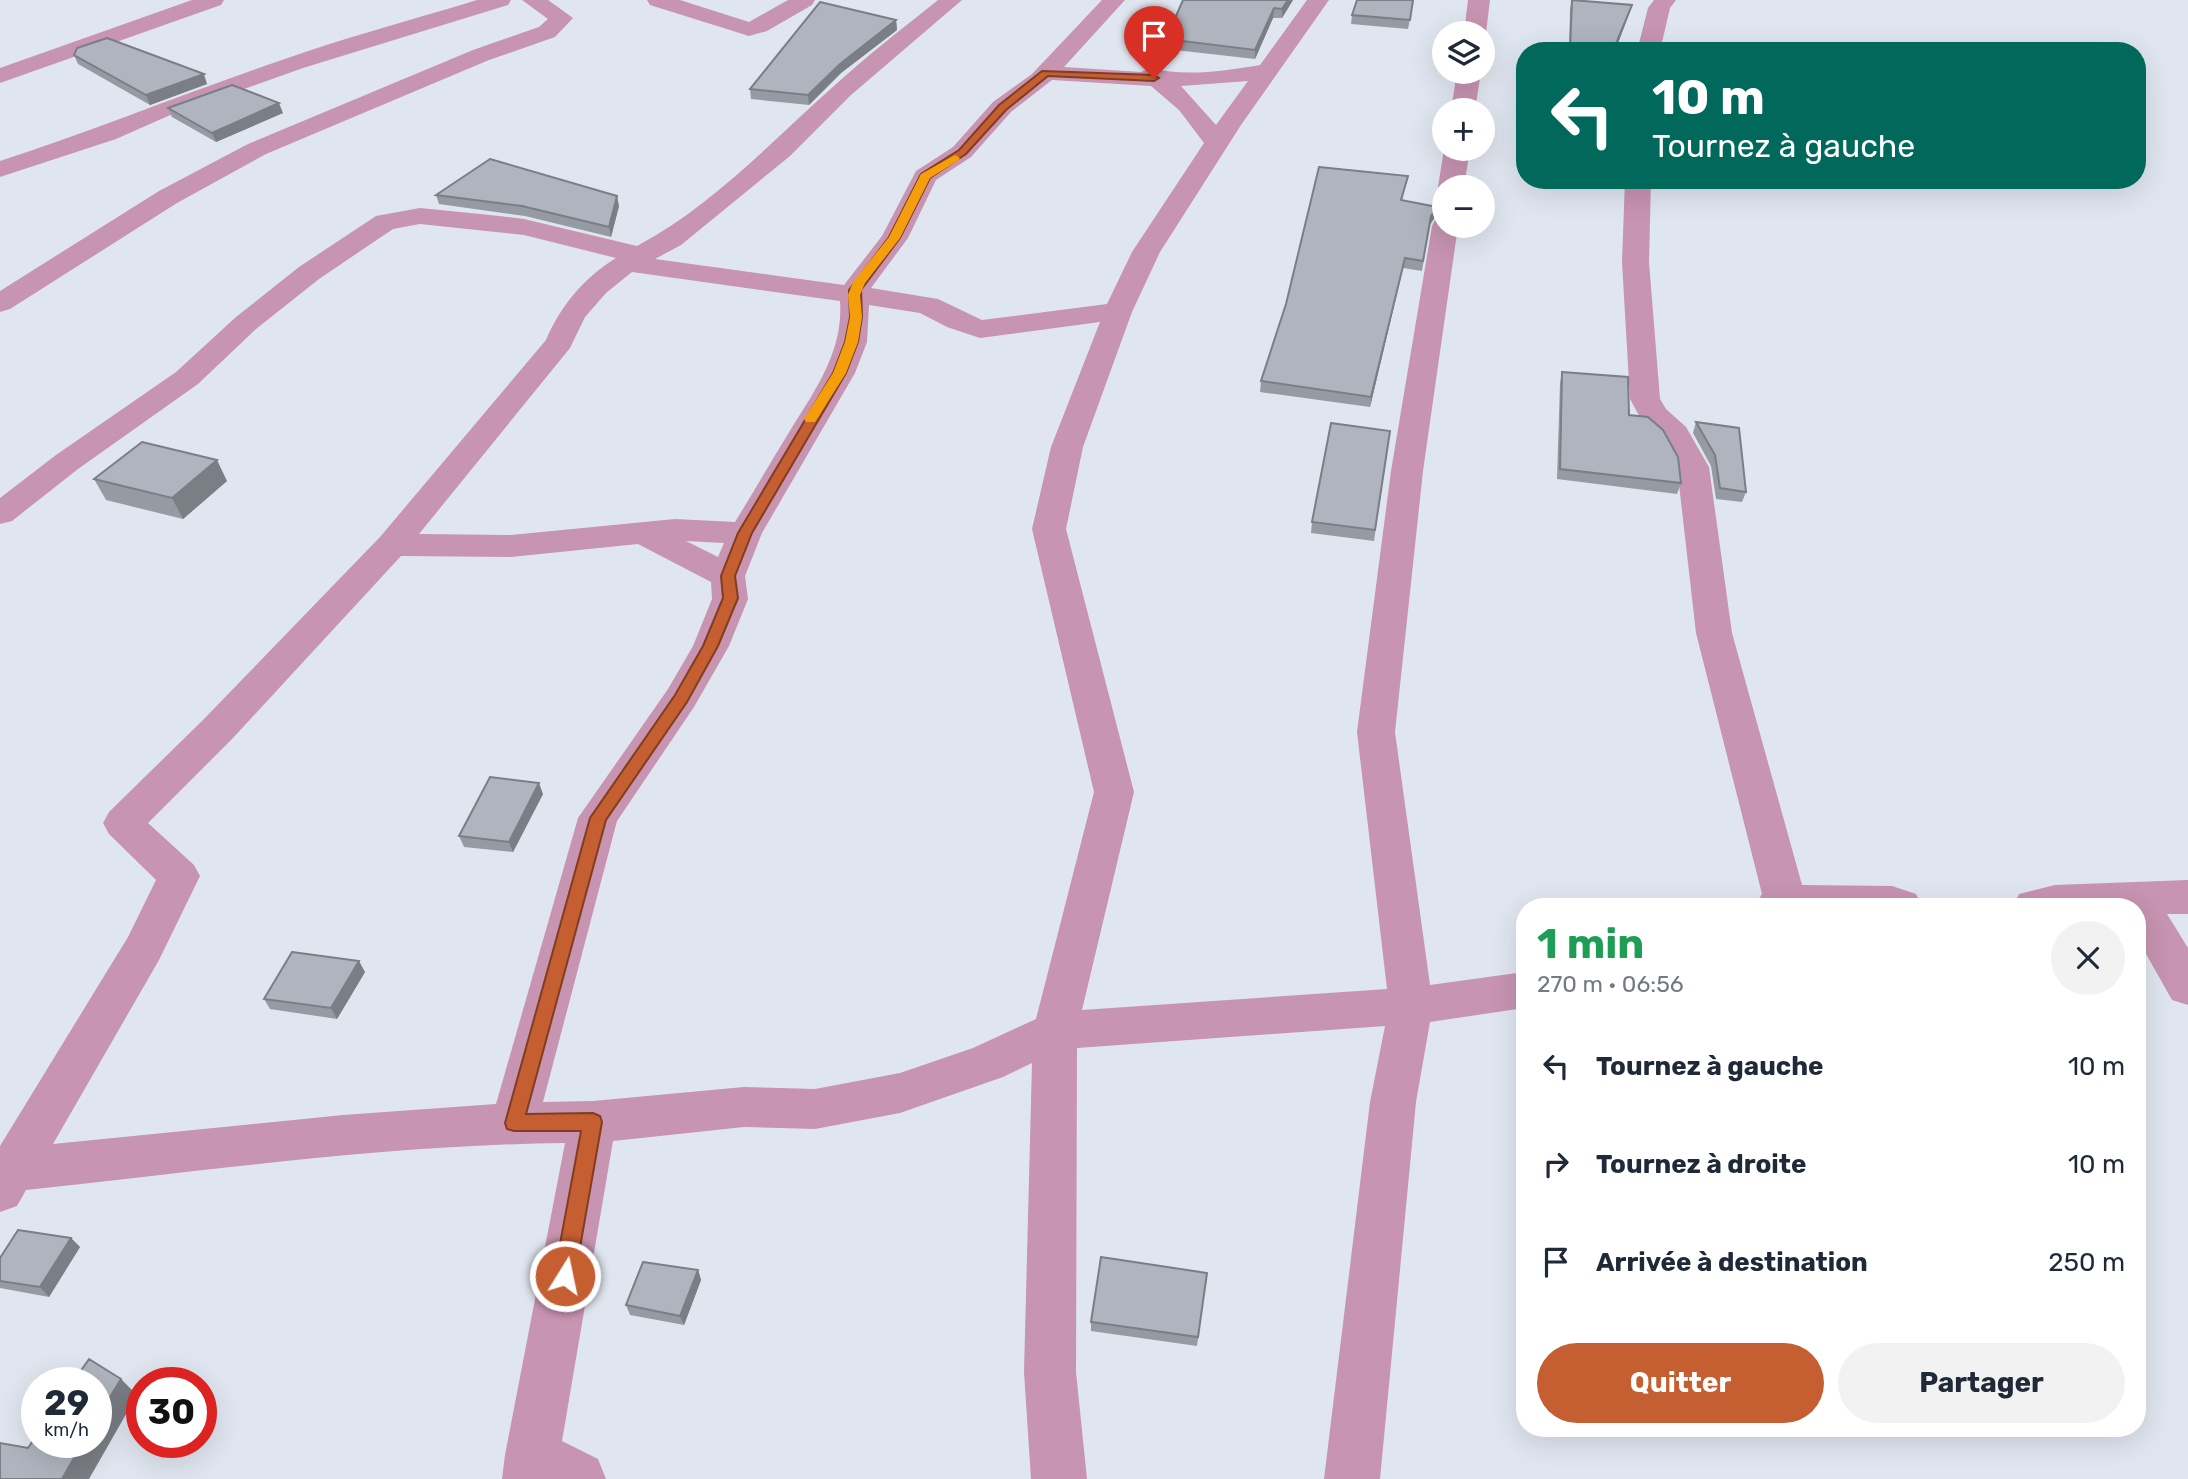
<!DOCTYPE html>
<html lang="fr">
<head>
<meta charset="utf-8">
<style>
	body { margin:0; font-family:Rubik,sans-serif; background:#f2f2f3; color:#1f2937; height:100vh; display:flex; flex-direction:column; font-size:26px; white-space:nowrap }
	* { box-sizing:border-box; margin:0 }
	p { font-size:23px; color:#747a83 }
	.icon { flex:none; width:38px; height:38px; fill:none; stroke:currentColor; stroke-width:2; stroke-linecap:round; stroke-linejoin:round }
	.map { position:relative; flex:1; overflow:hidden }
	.drawer { position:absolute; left:1516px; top:898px; width:630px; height:539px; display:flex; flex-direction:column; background:#fff; border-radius:28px; box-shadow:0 7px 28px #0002 }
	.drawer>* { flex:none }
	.hud { position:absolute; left:1516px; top:42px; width:630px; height:147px; border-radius:28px; box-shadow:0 7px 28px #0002; background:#00695c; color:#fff; overflow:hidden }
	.fabs { position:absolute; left:1432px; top:21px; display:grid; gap:14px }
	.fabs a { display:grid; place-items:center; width:63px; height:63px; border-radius:50%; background:#fff; box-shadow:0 7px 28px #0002; font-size:35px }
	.speed { position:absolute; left:21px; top:1367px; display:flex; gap:14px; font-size:35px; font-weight:700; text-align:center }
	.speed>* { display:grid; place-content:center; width:91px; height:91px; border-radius:50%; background:#fff; box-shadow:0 7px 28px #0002; line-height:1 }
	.speed small { font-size:18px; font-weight:400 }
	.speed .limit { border:10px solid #d22; background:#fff; color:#111 }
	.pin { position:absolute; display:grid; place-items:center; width:60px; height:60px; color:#fff; margin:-72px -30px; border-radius:50% 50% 50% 0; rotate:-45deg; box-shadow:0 0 7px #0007 }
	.pin .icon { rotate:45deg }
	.me { position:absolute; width:77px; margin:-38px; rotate:10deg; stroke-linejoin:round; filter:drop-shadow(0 0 5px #0008) }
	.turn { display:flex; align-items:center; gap:24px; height:147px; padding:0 21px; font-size:32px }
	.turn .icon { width:91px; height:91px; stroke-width:2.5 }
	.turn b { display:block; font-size:49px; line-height:60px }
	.round { display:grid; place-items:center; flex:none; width:74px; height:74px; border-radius:37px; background:#f2f2f3 }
	.headline { display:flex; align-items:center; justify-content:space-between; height:119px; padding:0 21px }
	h1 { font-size:42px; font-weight:700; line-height:52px; color:#1e9e55 }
	.button { display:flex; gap:14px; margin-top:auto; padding:14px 21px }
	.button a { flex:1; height:80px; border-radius:42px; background:#c55e31; color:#fff; font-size:28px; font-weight:700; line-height:80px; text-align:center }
	.button a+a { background:#f2f2f3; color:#1f2937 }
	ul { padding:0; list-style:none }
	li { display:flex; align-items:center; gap:21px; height:98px; padding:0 21px }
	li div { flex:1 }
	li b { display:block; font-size:26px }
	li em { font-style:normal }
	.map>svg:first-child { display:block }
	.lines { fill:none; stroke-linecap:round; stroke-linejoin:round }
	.minor { fill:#c794b1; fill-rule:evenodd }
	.wall { fill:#969ba3 }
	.shaded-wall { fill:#7a7e85 }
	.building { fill:#afb4be; stroke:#7a7e85; stroke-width:2 }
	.route { fill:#c55e31; stroke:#803d20; stroke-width:2 }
	.slow { fill:#f59e0b }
</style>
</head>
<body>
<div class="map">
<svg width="2188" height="1479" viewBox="0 0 2188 1479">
	<rect width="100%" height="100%" fill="#e0e6f0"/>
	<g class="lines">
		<path class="minor" d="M192 0H224L221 5 0 83V68Z
			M477 0H511L508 5 303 68 168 116 116 139 0 177V161C95 130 188 92 282 60 346 37 412 20 477 0Z
			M522 0H548L573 18 555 37 489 60 266 154 177 203 10 309 0 312V291L159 191 248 144 473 50 539 27 548 19Z
			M647 0H680L749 22 788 0H815L812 5 767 31 749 36 650 5Z
			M938 0H962L851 95 790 156 681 245 655 259 844 285 882 236 916 171 953 147 993 102 1032 74 1102 0H1125L1064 67 1141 72 1150 68C1185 77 1224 71 1260 65L1307 0H1329L1241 125 1160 252 1132 312 1083 447 1066 529 1134 792 1082 1010 1387 989 1357 732 1391 471 1432 226 1435 220 1444 218V226H1458L1423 471 1395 732 1430 985 1524 972V1008L1430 1022 1416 1102 1380 1479H1324L1370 1102 1385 1026 1077 1048 1076 1372 1087 1479H1031L1024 1372 1032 1063 1003 1077 900 1113 815 1129 744 1127 613 1141 562 1441 598 1459 606 1479H502L505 1455 565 1143C385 1145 205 1171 26 1190L17 1206 0 1212V1146L128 937 156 880 109 834 103 823 109 812 204 719 380 537 546 340C561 305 584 278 616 258L524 235 420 224 393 229 319 279 256 329 198 384 78 469 12 521 0 524V498L56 455 176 372 236 317 299 267 376 216 420 208 490 215 524 219 637 246C712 206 772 141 835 85 868 55 903 28 938 0ZM1052 80 1151 86 1179 110 1204 143 1132 252 1107 304 982 320 938 299 871 288 908 238 936 180 971 157 1011 112ZM1248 81 1216 125 1181 86ZM632 272 840 301C844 352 813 393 788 434 770 463 753 493 735 522L675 519 511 535 419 534 570 348 585 317 606 293ZM869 305 920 313 947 327 980 338 1100 322 1051 447 1032 529 1094 792 1036 1019 973 1048 900 1073 815 1089 744 1087 593 1101 543 1102 617 821 694 707 729 646 748 599 745 576 762 533 855 373 867 342ZM686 541 724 543 718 557ZM638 544 711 582 712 599 693 646 668 689 578 818 496 1104 343 1115 53 1144 159 960 200 876 194 865 148 823 232 739 401 556 511 557Z
			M1468 0H1490L1486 33 1483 38 1482 33H1464Z
			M1654 0H1676L1670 8 1660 51H1637L1648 8Z
			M1457 72H1481L1475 110H1451Z
			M1444 149H1470L1464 187H1444V193L1438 187Z
			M1625 180H1651L1649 262 1660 399 1666 409 1686 427 1709 467 1732 633 1802 885 1892 886 1916 894 1922 906H1755L1762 894 1696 633 1677 467 1662 439 1642 421 1630 399 1622 262Z
			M2188 880V914H2167L2188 948V1005L2172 1000 2137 938V906H2013L2019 894 2055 885Z"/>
	</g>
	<path class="wall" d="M1183 0H1293L1282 18H1273L1255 59 1166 49V39Z
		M1414 0 1408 29 1351 24 1352 15Z
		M1572 0 1632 5 1629 14 1615 51H1569L1570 9Z
		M896 20 897 30 841 73 809 105 751 99 750 89Z
		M74 55 207 84 150 105 78 64Z
		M168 108 283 113 216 142 172 117Z
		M1408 176 1402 200 1437 207 1435 217 1429 226 1422 271 1403 268 1370 407 1260 392 1261 381Z
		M436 195 619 206 611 237 525 216 439 204Z
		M1562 372 1629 415 1681 483 1677 494 1557 479 1560 383Z
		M1696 422 1746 492 1742 502 1716 499 1711 466 1693 433Z
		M1390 431 1374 541 1311 533 1312 522Z
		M94 479 227 481 183 519 106 500Z
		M543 794 513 852 464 847 459 836Z
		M365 972 337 1019 270 1009 264 999Z
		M71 1238 80 1247 49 1297 0 1288V1258Z
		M698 1270 701 1280 684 1325 630 1315 626 1305Z
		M1207 1273 1197 1346 1091 1331V1322Z"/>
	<path class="shaded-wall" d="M1288 0H1293L1282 18V9Z
		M1632 5 1629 14 1615 51H1613Z
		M1274 8 1273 18 1255 59V50Z
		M896 20 897 30 841 73 809 105 808 95 840 64Z
		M204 74 207 84 150 105 146 95Z
		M279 103 283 113 216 142 212 133Z
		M617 196 619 206 611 237 609 227Z
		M1437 207 1435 217 1429 226 1422 271 1431 216Z
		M1405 258 1403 268 1370 407 1371 397Z
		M217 460 227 481 183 519 172 498Z
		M539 783 543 794 513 852 509 842Z
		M359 961 365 972 337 1019 331 1008Z
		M71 1238 80 1247 49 1297 40 1287Z
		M698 1270 701 1280 684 1325 680 1316Z
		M121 1379 137 1395 89 1479H62L83 1442H96V1420Z"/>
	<path class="building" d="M1183 0H1288L1282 9 1274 8 1255 50 1166 39Z
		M1357 0H1413L1410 20 1352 15Z
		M1572 0 1632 5 1613 51H1570Z
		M820 2 896 20 840 64 808 95 750 89Z
		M107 38 204 74 146 95 74 55 77 48Z
		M232 85 279 103 212 133 168 108Z
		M490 159 617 196 609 227 522 206 436 195Z
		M1319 167 1408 176 1401 200 1437 207 1431 216 1423 261 1405 258 1371 397 1261 381 1286 304Z
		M1562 372 1628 377 1629 415 1648 417 1663 430 1678 457 1681 483 1560 469Z
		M1696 422 1739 428 1746 492 1720 488 1715 455Z
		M1331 423 1390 431 1375 530 1312 522Z
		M142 442 217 460 172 498 94 479Z
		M490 777 539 783 509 842 459 836Z
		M292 952 359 961 331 1008 264 999Z
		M18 1230 71 1238 40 1287 0 1281V1258Z
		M1101 1257 1207 1273 1198 1337 1091 1322Z
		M643 1262 698 1270 680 1316 626 1305Z
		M89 1359 121 1379 96 1420V1382H73Z
		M37 1435V1442H83L62 1479H0V1443L28 1448Z"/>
	<path class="route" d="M1042 71 1154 75 1159 78 1154 81 1048 76 1006 110 966 154 930 178 900 238 861 290 862 317 858 342 846 373 752 533 735 576 738 598 718 646 687 702 606 820 526 1114 593 1113 600 1116 602 1122 575 1276 572 1283 565 1285 557 1283 554 1276 581 1131H514L507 1129 505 1123 590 818 675 695 703 646 723 598 721 576 738 533 833 373 845 342 850 317 849 290 889 237 921 174 959 150 999 105Z"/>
	<path class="slow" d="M955 155 960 158 959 160 930 178 900 238 865 283 860 295 862 317 858 342 846 373 815 422H806L804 419 833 373 845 342 850 317 848 295 853 282 889 237 921 174Z"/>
</svg>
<div class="fabs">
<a><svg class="icon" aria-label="layers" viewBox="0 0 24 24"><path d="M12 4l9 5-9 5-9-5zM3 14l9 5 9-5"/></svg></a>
<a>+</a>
<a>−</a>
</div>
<div class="speed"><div>29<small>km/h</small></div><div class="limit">30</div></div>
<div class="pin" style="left:1154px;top:78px;background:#d93025"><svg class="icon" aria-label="arrive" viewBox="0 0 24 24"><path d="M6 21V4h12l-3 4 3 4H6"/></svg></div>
<svg class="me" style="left:565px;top:1276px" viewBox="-20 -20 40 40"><circle r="17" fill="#c55e31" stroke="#fff" stroke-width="3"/><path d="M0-11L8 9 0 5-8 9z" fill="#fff"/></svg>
<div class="hud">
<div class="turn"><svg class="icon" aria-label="left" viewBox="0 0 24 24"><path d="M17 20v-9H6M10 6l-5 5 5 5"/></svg><div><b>10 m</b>Tournez à gauche</div></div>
</div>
<section class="drawer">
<div class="headline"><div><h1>1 min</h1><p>270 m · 06:56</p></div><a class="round"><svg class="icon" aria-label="close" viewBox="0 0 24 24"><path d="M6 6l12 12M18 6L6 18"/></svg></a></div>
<ul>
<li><svg class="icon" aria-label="left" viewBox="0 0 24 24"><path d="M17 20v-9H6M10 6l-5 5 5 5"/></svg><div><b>Tournez à gauche</b></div><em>10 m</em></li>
<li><svg class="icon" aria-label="right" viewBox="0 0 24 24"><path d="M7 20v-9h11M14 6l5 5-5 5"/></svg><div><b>Tournez à droite</b></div><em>10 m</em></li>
<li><svg class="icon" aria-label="arrive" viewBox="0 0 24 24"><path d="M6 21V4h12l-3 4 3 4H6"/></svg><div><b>Arrivée à destination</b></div><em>250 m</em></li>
</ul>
<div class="button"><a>Quitter</a><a>Partager</a></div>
</section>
</div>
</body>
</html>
